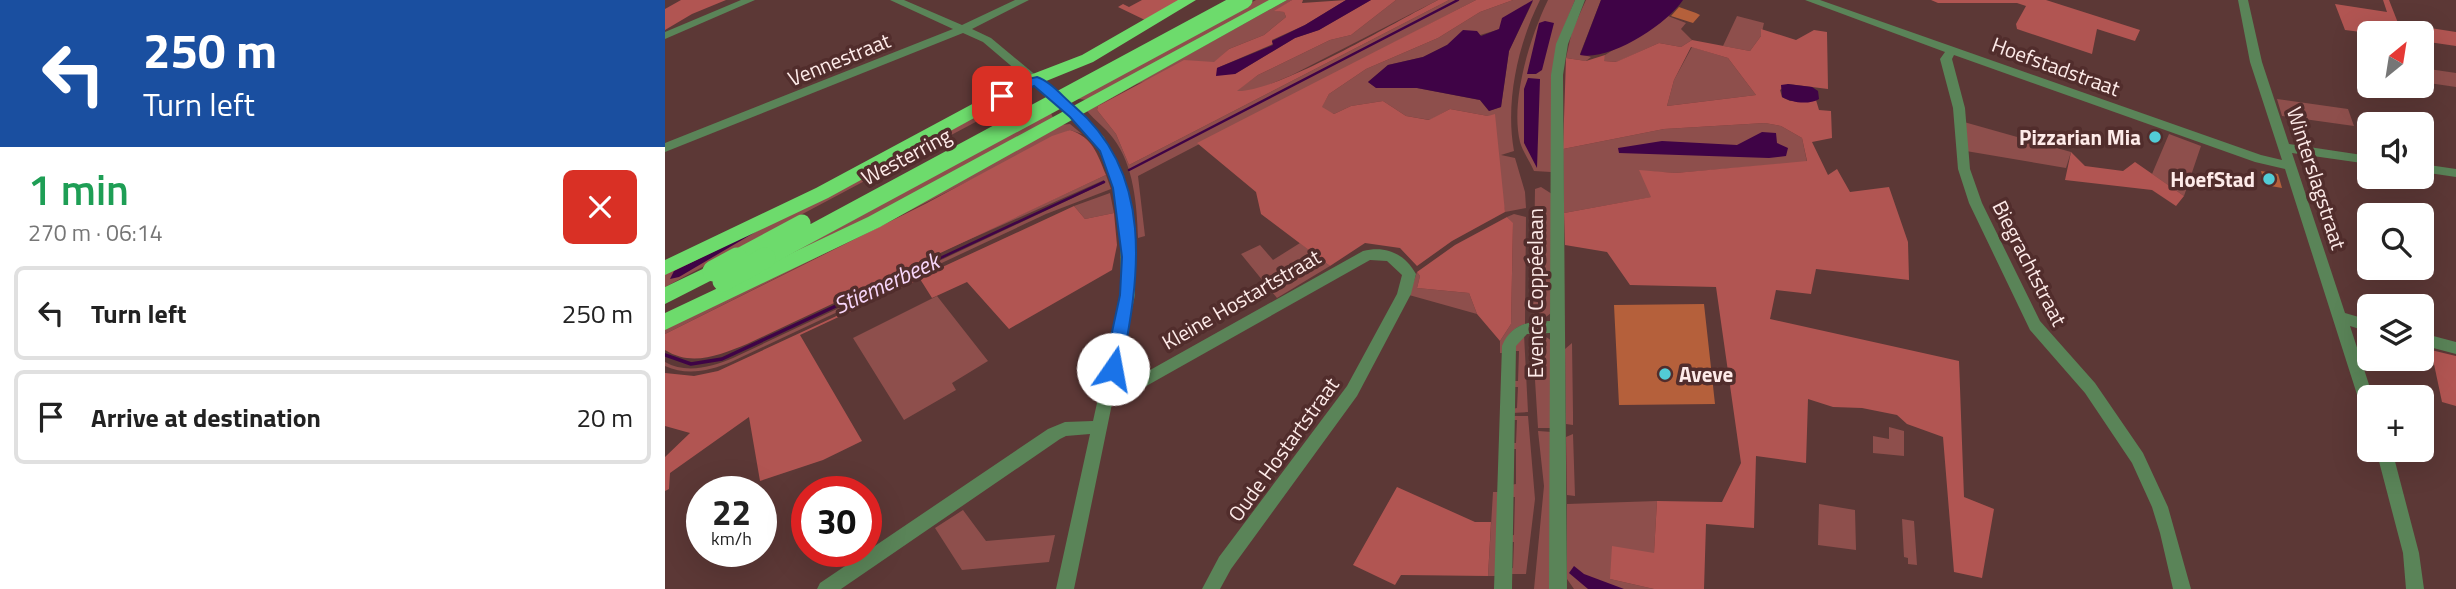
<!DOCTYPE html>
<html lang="en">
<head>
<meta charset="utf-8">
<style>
	body { margin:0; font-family:"Titillium Web",sans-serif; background:#f6f6f6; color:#222; height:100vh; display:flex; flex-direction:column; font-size:26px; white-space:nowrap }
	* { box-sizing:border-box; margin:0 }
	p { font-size:23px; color:#767676 }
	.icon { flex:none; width:38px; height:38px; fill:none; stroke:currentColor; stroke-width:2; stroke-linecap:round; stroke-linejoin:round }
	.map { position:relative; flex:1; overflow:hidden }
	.details { display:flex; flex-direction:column; background:#fff; width:665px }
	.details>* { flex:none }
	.top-card { background:#1a4fa0; color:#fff; overflow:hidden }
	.needle { width:46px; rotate:30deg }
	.buttons { position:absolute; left:1692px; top:21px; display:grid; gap:14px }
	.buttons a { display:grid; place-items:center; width:77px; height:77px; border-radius:10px; background:#fff; box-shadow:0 7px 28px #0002; font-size:35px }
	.speed { position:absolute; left:21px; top:476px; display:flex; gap:14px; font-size:35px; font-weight:700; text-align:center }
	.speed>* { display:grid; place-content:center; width:91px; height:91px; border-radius:50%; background:#fff; box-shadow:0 7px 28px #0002; line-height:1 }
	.speed small { font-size:18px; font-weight:400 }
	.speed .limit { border:10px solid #d22; background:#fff; color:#111 }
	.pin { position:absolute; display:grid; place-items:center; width:60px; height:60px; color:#fff; margin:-30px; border-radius:14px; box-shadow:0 4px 10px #0006 }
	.me { position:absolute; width:77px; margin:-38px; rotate:12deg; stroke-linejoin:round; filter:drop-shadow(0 0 5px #0008) }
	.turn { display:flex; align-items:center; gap:24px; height:147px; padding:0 28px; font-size:32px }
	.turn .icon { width:91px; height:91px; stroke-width:2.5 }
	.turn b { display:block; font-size:49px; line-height:60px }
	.round { display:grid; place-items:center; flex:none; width:74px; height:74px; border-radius:10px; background:#f6f6f6 }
	.headline { display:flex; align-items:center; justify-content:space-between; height:119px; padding:0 28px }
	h1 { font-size:42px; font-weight:600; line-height:52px; color:#1e9e55 }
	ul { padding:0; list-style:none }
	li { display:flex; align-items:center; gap:21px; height:94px; margin:0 14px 10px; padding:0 14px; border:4px solid #e0e0e0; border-radius:10px }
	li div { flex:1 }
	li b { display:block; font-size:26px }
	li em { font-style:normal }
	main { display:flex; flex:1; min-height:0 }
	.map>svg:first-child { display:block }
	.green { fill:#8e4f4c; fill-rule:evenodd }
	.forest { fill:#b15552; fill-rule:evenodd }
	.water { fill:#3f0346 }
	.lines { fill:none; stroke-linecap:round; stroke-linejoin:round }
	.stream-far1 { stroke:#3f0346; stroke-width:2.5 }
	.stream { stroke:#3f0346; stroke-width:3.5 }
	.building { fill:#b5603b }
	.minor { fill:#5a8458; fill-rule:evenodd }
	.highway { fill:#6ddb6c; fill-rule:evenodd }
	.highway-bridge-far1 { stroke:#6ddb6c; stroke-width:17 }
	.highway-bridge { stroke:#6ddb6c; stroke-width:21 }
	.route { fill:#1a73e8; stroke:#114b97; stroke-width:2 }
	.poi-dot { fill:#52ccd6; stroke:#512d2c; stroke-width:2.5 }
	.labels { text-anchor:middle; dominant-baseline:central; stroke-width:7; stroke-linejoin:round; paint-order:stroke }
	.street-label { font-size:21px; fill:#feebe9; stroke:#512d2c }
	.poi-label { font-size:21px; font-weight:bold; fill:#feebe9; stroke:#512d2c; text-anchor:end }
	.water-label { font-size:23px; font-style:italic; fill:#f7d6fa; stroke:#512d2c }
</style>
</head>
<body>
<main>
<section class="details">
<div class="top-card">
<div class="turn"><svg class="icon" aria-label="left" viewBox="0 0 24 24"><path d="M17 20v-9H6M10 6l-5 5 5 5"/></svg><div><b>250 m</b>Turn left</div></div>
</div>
<div class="headline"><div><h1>1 min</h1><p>270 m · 06:14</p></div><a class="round" style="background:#d93025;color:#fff"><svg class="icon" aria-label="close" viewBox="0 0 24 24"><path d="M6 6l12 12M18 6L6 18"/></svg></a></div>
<ul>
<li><svg class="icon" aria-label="left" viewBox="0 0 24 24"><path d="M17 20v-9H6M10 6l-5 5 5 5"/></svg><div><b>Turn left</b></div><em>250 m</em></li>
<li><svg class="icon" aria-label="arrive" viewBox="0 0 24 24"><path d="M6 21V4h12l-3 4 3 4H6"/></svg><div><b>Arrive at destination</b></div><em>20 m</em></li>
</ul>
</section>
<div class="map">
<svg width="1791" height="589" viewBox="0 0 1791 589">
	<rect width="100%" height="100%" fill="#5c3836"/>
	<path class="green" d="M591 0H610L421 100 409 98Z
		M622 0H627L611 11 619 12 621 17 599 35 564 49 550 62 534 63 472 84 433 106 432 110 451 134 464 165 784 0H811L473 176 480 236 473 238C472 206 469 165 448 138 441 128 430 121 422 111Z
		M731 0H773L627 75 587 92 571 91 593 75 665 40 686 35Z
		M848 0H875C853 44 840 102 849 151L836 155 850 158 860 192 861 208 840 212 823 116 785 109 765 120 741 116 718 101 686 106 669 114 656 108 664 94 701 69 773 38 815 12ZM868 1 844 51 836 107 824 111 815 100 752 88H712L703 82 723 65 758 57 782 45 835 29Z
		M883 0H910L893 42 886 172 869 171C865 162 858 152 855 142 845 101 865 37 883 0Z
		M921 0H936L915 54 926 57 921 61 901 58 907 31Z
		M1003 16 1021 23 1016 29 1027 40 1016 47 994 43 952 62 938 61 940 55Z
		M1072 16 1099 23 1096 36 1085 51 1058 46Z
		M1027 47 1063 58 1091 95 1002 106 1009 80Z
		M1757 68 1791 73V87L1757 82Z
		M353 91 365 93 0 287V274Z
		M1612 99 1683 109 1689 126 1617 116Z
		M385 111 390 122 248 199 66 287Z
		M1299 122 1406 152 1401 168 1301 151Z
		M1100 123 1116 126 1137 138 1142 162 1010 173 975 171 987 197 899 213 898 149 999 129Z
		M405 124 417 134 405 130 0 334V328L395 125Z
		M1504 134 1536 146 1519 196 1487 174Z
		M441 175 446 189 381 214 66 362C44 371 22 376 0 366V362C21 374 47 367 68 358L431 187 439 183V180L258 260Z
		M876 187 887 194 886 313 872 324 868 323 870 189Z
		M445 193 449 213 420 219 409 206Z
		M849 214 861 217 860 324C845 329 840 338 839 353H835V341L846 324 848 224 842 217Z
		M635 243 665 266 612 298 576 254 595 245 608 260Z
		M752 272 755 276 752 288 804 293 812 314 744 295Z
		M272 296 323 361 287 383 291 390 239 420 188 338Z
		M867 332H874L887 341 886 428H873Z
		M859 334 863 412 847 413V409L852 408 853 387H848V381H853L854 351H849V348Z
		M907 343 908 414V425L901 424 900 349Z
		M846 416H863L870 499 861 574H842V569L848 568 849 542H843V536L849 535 850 497H844L845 485 851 484V449H846V443H851L852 420H846Z
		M1224 427 1239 431V456L1208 453V436L1224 439Z
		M873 431 887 432 885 589H869L879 486Z
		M908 434 910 496 902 495 901 437Z
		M828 492H834L832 576H823Z
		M992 501 989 553 945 579 989 589H909L902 579V504Z
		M1154 504 1190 510 1191 550 1153 545Z
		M298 510 321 541 390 535 384 562 297 570 270 528Z
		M1237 519 1249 521 1252 565 1243 564V558L1239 557Z"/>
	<path class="forest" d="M16 0H61L27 14 0 30V9Z
		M477 0H518L480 20 453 7 458 4 464 7Z
		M627 0H638L637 3 681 0 640 25 607 40 608 44 552 68 570 74 630 38 654 30 706 0H731L686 35 665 40 593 75 572 91C611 93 732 21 773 0H784L464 165 451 134 432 110 433 106 519 60 549 62 564 49 599 35 621 17 619 12 609 11Z
		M811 0H848L815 12 773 38 701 69 664 94 657 107 669 114 686 106 718 101 741 116 764 120 785 109 823 116 830 114 840 212 787 241 752 266 735 248 700 243 665 266 596 214 591 192 532 143Z
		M1266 0H1381L1475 30 1470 41 1432 29 1427 54 1352 29 1351 24 1361 6 1352 3H1273Z
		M1718 0H1724L1733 23 1791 32V46L1757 41V33H1704L1680 30 1670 4 1722 12Z
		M1096 29 1131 40 1149 30 1162 32 1163 89 1123 84 1115 90 1117 97 1125 101 1151 100 1154 110 1166 111 1167 138 1147 142 1163 175 1172 169 1185 192 1224 187 1243 242 1244 280 1151 269 1146 294 1111 290 1105 319 1294 361 1299 497 1329 509 1317 578 1289 572 1278 437 1242 424 1232 415 1197 408 1168 407 1143 399 1141 463 1091 456 1089 528 1041 524 1039 589H989L945 579 947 546 989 553 992 501 1057 502 1076 463 1051 287 965 285 942 252 900 245 899 213 986 197 974 170 1010 173 1142 161 1137 138 1116 126 1100 123 999 129 898 149 901 58 921 61 940 55 939 61 951 62 994 43 1016 47 1027 40 1085 51 1096 36ZM1026 47 1063 58 1091 95 1002 106 1009 80Z
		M405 130C428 138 432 153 441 175L82 344C54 355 27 367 0 350V334L262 203 387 136Z
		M1406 152 1420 166 1458 171 1470 162 1519 196 1511 206 1487 190 1400 180Z
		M409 206 420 219 449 213 452 245 447 270 344 329 302 282 267 298 255 279 135 335 197 441 158 460 95 481 84 417 5 473 4 489 0 491V457L25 433 0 426V373L29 376 53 371Z
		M842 217 848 223 846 324 835 341 812 314 804 293 752 288 755 276 752 272 790 245Z
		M1766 350 1791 356V406L1777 402Z
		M732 487 810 522H826L823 576 736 575 730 585 688 565Z"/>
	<path class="water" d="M681 0H706L654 30 630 38 570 74 551 76 552 68 608 45 607 41 640 25Z
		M868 0 844 51 836 107 824 111 815 100 752 88H711L703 82 723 65 758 57 782 45 798 30 812 31 816 36 834 29 837 18Z
		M936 0H1018C1001 25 945 61 915 55Z
		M880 21 889 23 877 70 871 74H862L874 23Z
		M863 78 875 79 872 168 859 143V89Z
		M1123 84 1147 87 1153 91 1154 99C1144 105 1127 103 1117 97L1116 85Z
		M1097 132 1111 133 1112 143 1123 148 1121 156 1104 158 954 153 953 148 997 141 1072 145Z
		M99 227 14 277 5 279 9 271Z
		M909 566 919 574 959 589H923L904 573Z"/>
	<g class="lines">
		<path class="stream-far1" d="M464 170 793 0
			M271 260 439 182"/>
		<path class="stream" d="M0 355 26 364 57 359 274 258"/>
	</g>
	<path class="building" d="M1014 7 1031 13 1035 15 1028 23 1006 16Z
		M1596 171 1613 174 1617 188 1600 185Z
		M1039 304 1050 404 954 405 949 305Z"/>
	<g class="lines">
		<path class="minor" d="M76 0H90L0 39V32Z
			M225 0H239L297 25 350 0H364L307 29 326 38 414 111 439 137 458 177 469 220 470 295 452 381 469 379 698 251C721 245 740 254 751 274L746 294 692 396 566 569 555 589H537L554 557 682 386 732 294 737 275 722 261 705 260 476 389 449 394 409 589H391L425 434 401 436 395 439 176 589H152L155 583 383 429 400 422 428 421 456 295 455 220 446 177 430 142 406 117 318 42 298 33 0 152V143L288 29Z
			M910 0H920L903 44 898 75 902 589H884L885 333 862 334 851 346 847 589H829L837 346C846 324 863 321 885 321L886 75 891 44Z
			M1140 0H1155L1596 155 1617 160 1585 62 1573 0H1583L1597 62 1624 144 1704 156V164L1627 153 1680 313 1704 320V332L1685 326 1708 397H1704V414L1699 412 1696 407 1620 169 1590 162 1289 55 1287 59 1300 108 1305 169 1317 203 1375 321 1430 383 1478 453 1503 507 1526 589H1508L1495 533 1487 507 1467 463 1420 393 1365 330 1304 203 1293 169 1288 108 1275 59 1280 52Z
			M1757 164 1791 169V177L1757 172Z
			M1757 333 1791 342V354L1757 345Z
			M1711 450H1727L1754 553 1759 589H1741L1738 553Z"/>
		<path class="highway" d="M513 0H531L428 62 364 88 163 198 0 275V260L151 188 352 80 417 55Z
			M604 0H622L215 227 0 330V313L203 217Z
			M48 264 55 266 57 271 55 276 0 304V287Z"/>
		<path class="highway-bridge-far1" d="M68 260 137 223
			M97 260 579 0"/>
		<path class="highway-bridge" d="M48 271 72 258
			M58 281 100 258"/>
	</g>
	<path class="route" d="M372 77C385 81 398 97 409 106 490 174 475 277 456 369L448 376 439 369 455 295 457 257 448 188 435 151 405 117 369 86 337 100 331 96 354 81Z"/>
	<g class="poi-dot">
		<circle cx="1490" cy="137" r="7"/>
		<circle cx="1604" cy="179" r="7"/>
		<circle cx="1000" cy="374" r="7"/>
	</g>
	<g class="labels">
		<g class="street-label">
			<text transform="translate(174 59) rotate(-22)">Vennestraat</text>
			<text transform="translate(1391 66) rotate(20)">Hoefstadstraat</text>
			<text transform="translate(241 156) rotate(-28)">Westerring</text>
			<text transform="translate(1652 178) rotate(72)">Winterslagstraat</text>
			<text transform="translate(1365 263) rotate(63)">Biegrachtstraat</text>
			<text transform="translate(870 293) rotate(-90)">Evence Coppéelaan</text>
			<text transform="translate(576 299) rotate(-30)">Kleine Hostartstraat</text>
			<text transform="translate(618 449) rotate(-54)">Oude Hostartstraat</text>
		</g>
		<g class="poi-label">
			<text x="1476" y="137">Pizzarian Mia</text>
			<text x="1590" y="179">HoefStad</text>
			<text x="1014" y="374" text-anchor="start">Aveve</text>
		</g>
		<g class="water-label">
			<text transform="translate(221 283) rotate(-25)">Stiemerbeek</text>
		</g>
	</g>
</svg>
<div class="buttons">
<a><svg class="needle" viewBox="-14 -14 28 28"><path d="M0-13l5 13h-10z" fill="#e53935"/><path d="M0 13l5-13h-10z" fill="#767676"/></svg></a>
<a><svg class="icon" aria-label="sound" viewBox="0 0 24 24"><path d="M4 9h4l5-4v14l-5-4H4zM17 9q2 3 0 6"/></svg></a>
<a><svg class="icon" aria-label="search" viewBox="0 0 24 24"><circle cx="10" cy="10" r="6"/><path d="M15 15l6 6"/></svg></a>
<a><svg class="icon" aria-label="layers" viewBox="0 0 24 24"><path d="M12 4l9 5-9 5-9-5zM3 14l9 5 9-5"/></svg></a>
<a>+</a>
</div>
<div class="speed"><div>22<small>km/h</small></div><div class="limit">30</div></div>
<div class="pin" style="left:337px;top:96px;background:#d93025"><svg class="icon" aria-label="arrive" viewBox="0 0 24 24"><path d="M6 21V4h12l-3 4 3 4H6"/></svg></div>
<svg class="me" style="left:448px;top:369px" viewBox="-20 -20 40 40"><circle r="19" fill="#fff"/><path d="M0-13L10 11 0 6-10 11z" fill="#1a73e8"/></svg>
</div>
</main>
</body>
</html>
